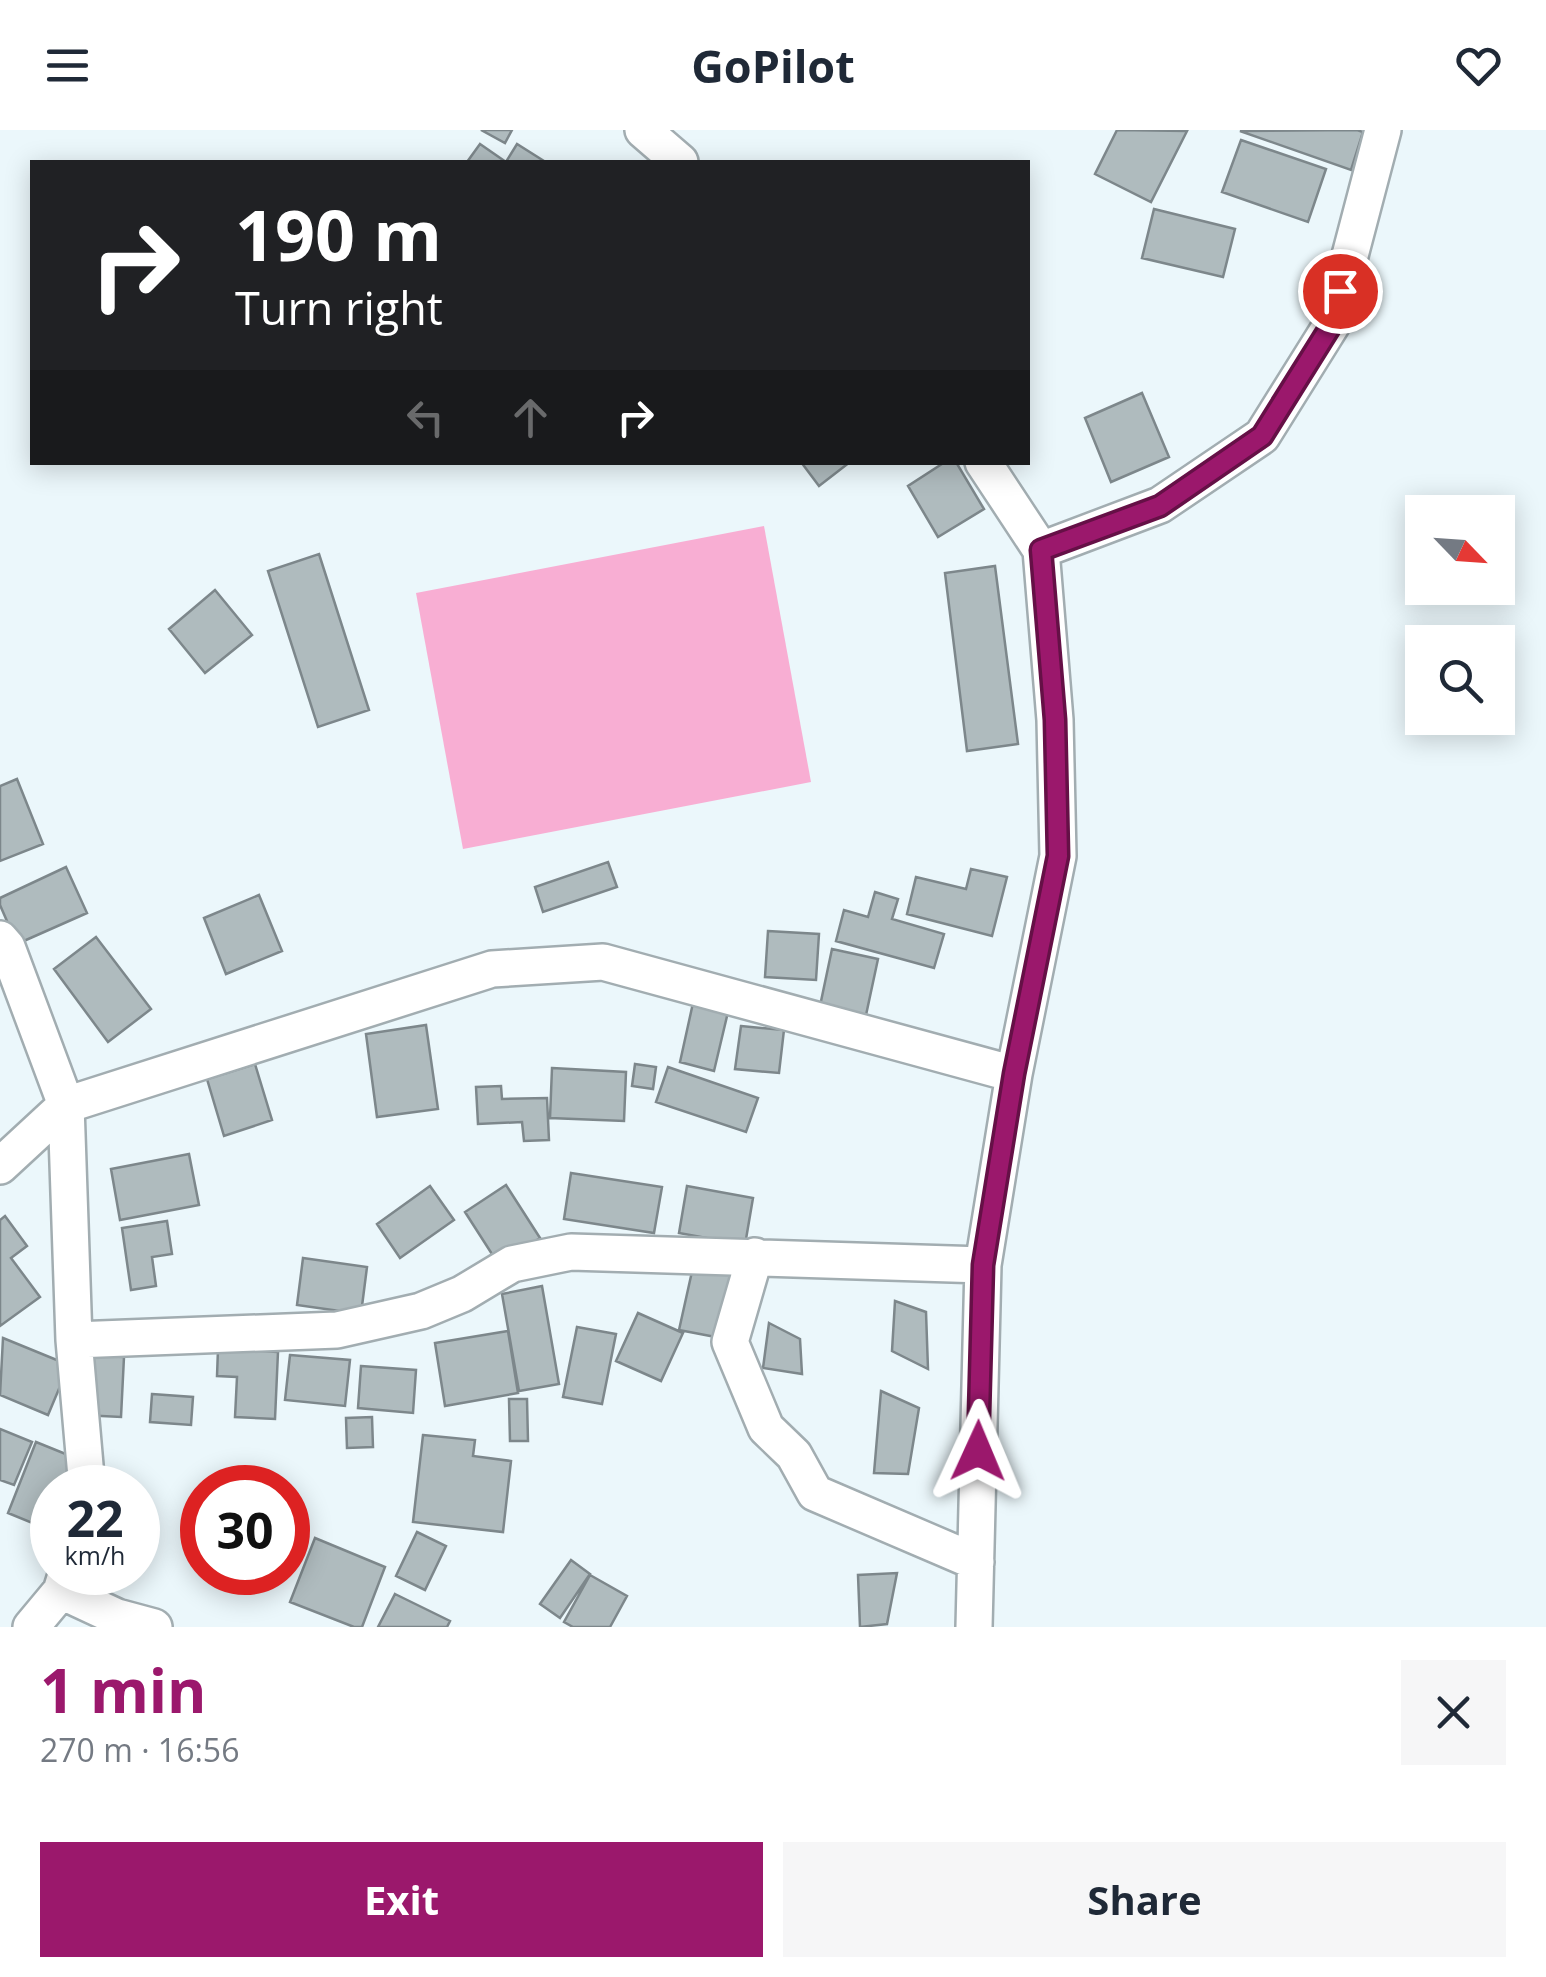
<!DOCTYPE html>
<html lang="en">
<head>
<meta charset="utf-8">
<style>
	body { margin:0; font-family:"Open Sans",sans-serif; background:#f6f6f7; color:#1f2937; height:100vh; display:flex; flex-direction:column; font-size:38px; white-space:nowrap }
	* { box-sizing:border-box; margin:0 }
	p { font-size:32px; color:#747a83 }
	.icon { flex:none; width:55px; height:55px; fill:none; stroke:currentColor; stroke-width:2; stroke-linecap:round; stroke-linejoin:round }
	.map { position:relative; height:1497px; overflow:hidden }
	.side { display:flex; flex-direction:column; background:#fff; flex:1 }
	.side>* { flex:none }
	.banner { position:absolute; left:30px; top:30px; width:1000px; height:305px; border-radius:0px; box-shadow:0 5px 25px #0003; background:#202124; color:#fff; overflow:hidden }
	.needle { width:65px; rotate:115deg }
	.tools { position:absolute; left:1405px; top:365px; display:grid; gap:20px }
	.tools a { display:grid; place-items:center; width:110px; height:110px; border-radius:0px; background:#fff; box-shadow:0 5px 25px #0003; font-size:50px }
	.speed { position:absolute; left:30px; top:1335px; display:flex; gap:20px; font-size:50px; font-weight:700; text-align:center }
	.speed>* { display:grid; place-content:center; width:130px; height:130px; border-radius:50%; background:#fff; box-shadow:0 5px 25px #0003; line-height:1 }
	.speed small { font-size:25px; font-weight:400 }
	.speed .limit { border:15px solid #d22; background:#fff; color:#111 }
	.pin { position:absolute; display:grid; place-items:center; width:85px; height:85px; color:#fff; margin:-42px; border:5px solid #fff; border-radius:50%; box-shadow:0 2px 10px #0007 }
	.me { position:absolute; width:110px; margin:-55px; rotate:1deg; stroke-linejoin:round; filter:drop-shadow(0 0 8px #0008) }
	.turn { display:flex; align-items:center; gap:35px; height:210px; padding:0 40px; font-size:45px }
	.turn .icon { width:130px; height:130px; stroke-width:2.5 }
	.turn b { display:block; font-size:70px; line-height:85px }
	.lanes { display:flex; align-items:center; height:95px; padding:0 40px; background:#0003; justify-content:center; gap:50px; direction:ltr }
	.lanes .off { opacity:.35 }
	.round { display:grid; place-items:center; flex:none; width:105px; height:105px; border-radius:0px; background:#f6f6f7 }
	.head { display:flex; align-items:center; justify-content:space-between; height:170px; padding:0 40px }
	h1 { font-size:60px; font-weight:700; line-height:75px; color:#9b186c }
	.primary-button { display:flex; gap:20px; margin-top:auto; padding:20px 40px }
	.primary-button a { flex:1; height:115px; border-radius:0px; background:#9b186c; color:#fff; font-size:40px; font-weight:700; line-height:115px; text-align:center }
	.primary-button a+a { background:#f6f6f7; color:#1f2937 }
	header { display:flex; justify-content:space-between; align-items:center; height:130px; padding:0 40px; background:#fff; font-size:45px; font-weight:700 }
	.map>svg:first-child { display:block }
	.green { fill:#f8aed3 }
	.building { fill:#afbbbe; stroke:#7d878b; stroke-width:2.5 }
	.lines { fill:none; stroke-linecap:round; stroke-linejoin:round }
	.minor-casing { stroke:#a2adb1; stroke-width:40 }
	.minor { stroke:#fff; stroke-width:35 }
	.route-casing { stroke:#651046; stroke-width:25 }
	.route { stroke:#9b186c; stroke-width:18 }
</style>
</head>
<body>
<header><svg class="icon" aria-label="menu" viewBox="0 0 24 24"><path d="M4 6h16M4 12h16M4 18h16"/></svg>GoPilot<svg class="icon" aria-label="heart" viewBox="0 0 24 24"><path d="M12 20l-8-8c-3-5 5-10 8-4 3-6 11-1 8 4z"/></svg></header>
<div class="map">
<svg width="1546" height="1497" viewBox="0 0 1546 1497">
	<rect width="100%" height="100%" fill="#ebf7fb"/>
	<path class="green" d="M764 396 811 652 463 719 416 463Z"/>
	<path class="building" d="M481 0H512L505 13Z
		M1117 0 1187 1 1151 72 1095 44Z
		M1357 0 1363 2 1351 40 1240 1Z
		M1241 10 1326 39 1308 92 1222 62Z
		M480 14 506 32 517 14 544 31 467 32Z
		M1154 79 1235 99 1223 147 1142 128Z
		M1142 263 1169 327 1111 352 1085 288Z
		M801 332H850L819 356Z
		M945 332H956L984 379 938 407 908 356Z
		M319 424 369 580 318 597 268 441Z
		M995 436 1018 614 967 621 945 443Z
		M215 460 252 505 205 543 169 499Z
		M17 649 43 714 0 731V656Z
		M608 732 617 757 543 782 535 757Z
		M66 737 87 783 17 814 0 775V768Z
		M971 739 1007 747 992 806 907 784 916 747 966 759Z
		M875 762 898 769 892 789 944 804 934 838 836 811 844 780 868 787Z
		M259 765 282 821 226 844 204 788Z
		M768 801 819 804 816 850 765 847Z
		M96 807 151 879 108 912 54 839Z
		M832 819 878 829 866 885 820 876Z
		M693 873 728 882 714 941 680 932Z
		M426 895 438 979 377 987 366 904Z
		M741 896 784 900 779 943 735 939Z
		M255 934 272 990 224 1006 207 949Z
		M635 934 656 937 653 959 632 956Z
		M668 937 758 968 746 1002 656 972Z
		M552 938 626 942 624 991 550 988Z
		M501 956 502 969 547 968 549 1010 524 1011 522 992 478 994 476 957Z
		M189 1024 199 1075 120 1090 111 1039Z
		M571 1043 662 1057 654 1103 564 1089Z
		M506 1055 540 1108 499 1135 465 1082Z
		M430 1056 454 1090 400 1128 377 1094Z
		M687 1056 753 1068 745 1115 679 1103Z
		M5 1086 27 1116 11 1128 40 1167 0 1196V1090Z
		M167 1091 172 1124 152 1127 156 1156 131 1160 122 1098Z
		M303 1128 367 1137 361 1184 297 1175Z
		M693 1137 739 1147 726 1209 679 1200Z
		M542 1156 559 1254 519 1261 502 1164Z
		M895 1171 926 1182 928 1239 892 1221Z
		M638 1183 683 1203 661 1251 616 1231Z
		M769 1193 800 1209 802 1244 763 1238Z
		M577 1197 616 1204 602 1274 563 1267Z
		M508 1201 518 1263 445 1276 435 1213Z
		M3 1208 69 1235 48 1285 0 1265Z
		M218 1219 278 1222 275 1289 235 1287 237 1247 217 1246Z
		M84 1225 124 1227 121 1287 82 1285Z
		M290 1225 350 1230 345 1276 285 1270Z
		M361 1236 416 1240 413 1283 358 1278Z
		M881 1261 919 1278 908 1344 874 1343Z
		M152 1264 193 1267 191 1295 150 1292Z
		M509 1269H527L528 1311H510Z
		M372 1287 373 1317 347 1318 346 1288Z
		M0 1299 32 1312 14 1355 0 1350Z
		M423 1305 475 1310 473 1326 511 1331 503 1402 413 1392Z
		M36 1312 83 1331 72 1358H52V1401L8 1383Z
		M417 1402 446 1416 425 1460 396 1446Z
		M315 1408 385 1437 362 1497H354L290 1472Z
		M571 1430 590 1444 560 1488 540 1474Z
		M897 1443 887 1494 860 1497 858 1445Z
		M590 1445 627 1466 610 1497H573L564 1492Z
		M395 1464 450 1491 447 1497H378Z"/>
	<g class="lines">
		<defs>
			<path id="minor" d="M643 0 680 32
				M1041 420 1160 375 1262 306 1332 194 1383 0
				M0 809 7 817 66 975 74 1210 87 1358
				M0 1036 66 975 492 839 603 832 1014 944
				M755 1126 730 1212 766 1298 794 1325 815 1363 976 1432
				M74 1210 337 1200 421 1181 462 1164 512 1134 571 1122 983 1135
				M61 1461 117 1487 154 1497
				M31 1497 61 1461 67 1442
				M974 1497 983 1135 1014 944 1058 726 1055 590 1041 420 983 332"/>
		</defs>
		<use href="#minor" class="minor-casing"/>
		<use href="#minor" class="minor"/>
	</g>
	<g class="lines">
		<defs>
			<path id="route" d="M978 1321 983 1135 1014 944 1058 726 1055 590 1041 420 1160 376 1262 306 1332 194 1340 161"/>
		</defs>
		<use href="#route" class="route-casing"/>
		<use href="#route" class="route"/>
	</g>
</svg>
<div class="tools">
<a><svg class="needle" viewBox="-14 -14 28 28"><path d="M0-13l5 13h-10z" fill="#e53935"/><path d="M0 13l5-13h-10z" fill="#747a83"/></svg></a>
<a><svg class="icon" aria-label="search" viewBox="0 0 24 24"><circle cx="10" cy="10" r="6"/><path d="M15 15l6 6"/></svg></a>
</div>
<div class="speed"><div>22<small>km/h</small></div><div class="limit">30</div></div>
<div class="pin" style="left:1340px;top:161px;background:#d93025"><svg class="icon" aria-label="arrive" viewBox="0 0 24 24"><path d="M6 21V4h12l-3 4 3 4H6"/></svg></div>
<svg class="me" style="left:978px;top:1321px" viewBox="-20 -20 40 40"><path d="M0-17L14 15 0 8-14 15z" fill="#9b186c" stroke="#fff" stroke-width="4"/></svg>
<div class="banner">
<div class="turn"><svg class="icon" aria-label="right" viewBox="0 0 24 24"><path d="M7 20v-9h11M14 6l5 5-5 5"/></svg><div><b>190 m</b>Turn right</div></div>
<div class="lanes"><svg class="icon off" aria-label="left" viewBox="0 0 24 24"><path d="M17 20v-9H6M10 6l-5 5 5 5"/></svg><svg class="icon off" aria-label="ahead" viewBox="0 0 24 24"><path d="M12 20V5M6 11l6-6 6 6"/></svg><svg class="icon" aria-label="right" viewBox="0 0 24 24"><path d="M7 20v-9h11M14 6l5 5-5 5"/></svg></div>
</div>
</div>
<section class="side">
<div class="head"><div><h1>1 min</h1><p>270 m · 16:56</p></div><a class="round"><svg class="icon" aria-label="close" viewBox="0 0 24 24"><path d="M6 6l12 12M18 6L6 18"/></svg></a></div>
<div class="primary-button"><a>Exit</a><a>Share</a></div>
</section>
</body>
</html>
